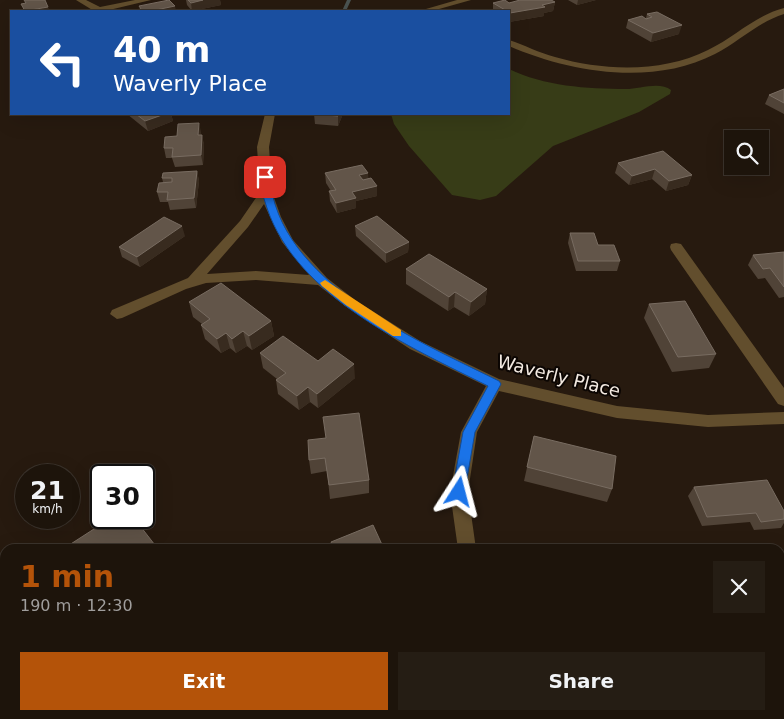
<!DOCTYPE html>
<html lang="en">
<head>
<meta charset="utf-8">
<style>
	body { margin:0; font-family:"DejaVu Sans",sans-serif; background:#251d14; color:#f1f3f6; height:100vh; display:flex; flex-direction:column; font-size:19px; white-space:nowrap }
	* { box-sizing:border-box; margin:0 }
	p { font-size:16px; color:#a09e9d }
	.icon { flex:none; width:28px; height:28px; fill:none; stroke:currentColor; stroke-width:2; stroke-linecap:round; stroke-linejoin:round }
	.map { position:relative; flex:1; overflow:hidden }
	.details { position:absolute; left:0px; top:544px; width:785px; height:176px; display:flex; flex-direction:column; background:#1d140b; border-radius:15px 15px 0 0; box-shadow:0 5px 20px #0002,0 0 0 1px #3b332c }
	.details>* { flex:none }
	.guide { position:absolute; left:10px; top:10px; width:500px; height:105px; border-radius:0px; box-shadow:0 5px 20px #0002,0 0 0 1px #3b332c; background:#1a4fa0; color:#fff; overflow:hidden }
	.tools { position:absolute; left:724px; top:130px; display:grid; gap:10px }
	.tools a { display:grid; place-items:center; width:45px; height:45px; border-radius:0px; background:#1d140b; box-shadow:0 5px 20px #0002,0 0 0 1px #3b332c; font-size:25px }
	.speed { position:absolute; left:15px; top:464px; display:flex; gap:10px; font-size:25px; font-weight:700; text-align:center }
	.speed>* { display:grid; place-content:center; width:65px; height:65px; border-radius:50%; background:#1d140b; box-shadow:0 5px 20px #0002,0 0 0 1px #3b332c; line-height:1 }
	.speed small { font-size:12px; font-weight:400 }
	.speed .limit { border:2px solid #111; border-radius:8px; background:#fff; color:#111 }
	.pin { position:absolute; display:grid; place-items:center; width:42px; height:42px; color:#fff; margin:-21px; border-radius:10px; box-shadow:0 2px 8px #0006 }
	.me { position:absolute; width:55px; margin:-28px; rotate:9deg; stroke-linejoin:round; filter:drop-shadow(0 0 4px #0008) }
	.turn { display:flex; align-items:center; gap:18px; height:105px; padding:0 20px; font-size:22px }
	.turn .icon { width:65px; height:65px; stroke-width:2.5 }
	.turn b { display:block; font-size:35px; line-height:42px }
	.round { display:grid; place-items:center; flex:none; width:52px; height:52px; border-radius:0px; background:#251d14 }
	.head { display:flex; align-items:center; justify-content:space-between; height:85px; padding:0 20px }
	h1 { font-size:30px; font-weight:700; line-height:38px; color:#b45309 }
	.action { display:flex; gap:10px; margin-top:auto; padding:10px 20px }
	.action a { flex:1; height:58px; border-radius:0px; background:#b45309; color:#fff; font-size:20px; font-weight:700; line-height:58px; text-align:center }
	.action a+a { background:#251d14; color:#f1f3f6 }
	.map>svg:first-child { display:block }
	.green { fill:#373c17 }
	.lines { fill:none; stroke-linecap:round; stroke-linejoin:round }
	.stream { fill:#4a5351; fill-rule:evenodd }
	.minor { fill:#624e2d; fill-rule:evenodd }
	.wall { fill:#504337 }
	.shaded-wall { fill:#382b1f }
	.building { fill:#625549; stroke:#786c61 }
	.route { fill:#1a73e8; stroke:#114b97 }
	.slow { fill:#f59e0b }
	.labels { text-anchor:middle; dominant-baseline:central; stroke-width:4; stroke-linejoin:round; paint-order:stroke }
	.street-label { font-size:18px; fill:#f3eae2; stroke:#0c0603 }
</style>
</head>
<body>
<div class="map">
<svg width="784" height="719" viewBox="0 0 784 719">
	<rect width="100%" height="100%" fill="#271a0f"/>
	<path class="green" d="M509 69C544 86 587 89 626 89 639 89 660 81 671 90L670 94 639 112 553 146 496 196 480 200 452 195 409 146 394 124 391 114H509Z"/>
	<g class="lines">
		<path class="stream" d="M347 0H351L346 11H342Z"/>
		<path class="minor" d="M76 0H86L100 7 135 0H151L105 11H94Z
			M457 0H471L432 11H419Z
			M784 8V14C758 22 739 42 715 54 653 86 571 73 509 46V40C525 45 539 53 555 57 604 71 662 73 708 50 735 37 754 16 784 8Z
			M265 114H275L269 147 272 192 281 217 293 240 327 278 355 300 420 341 499 379 617 406 708 415 784 412V424L708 427 617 418 499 391 477 432 468 492 476 549H458L450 492 461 432 486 386 410 349 345 306 318 285 256 280 206 283 186 289 122 318 117 319 110 314 112 310 188 278 240 221 260 192 257 147ZM264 204 282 242 309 275 256 271 207 274 248 227Z
			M676 243 681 244 784 388V406L778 404 671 250 670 247 671 244Z
			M544 715H567L569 719H546Z"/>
	</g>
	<path class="wall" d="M186 0H220L221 5 192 11 187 5Z
		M568 0H596L577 5Z
		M555 2 553 11 544 13V16L509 22V11H493V3Z
		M647 14 679 34 651 42 626 28 628 20 646 18Z
		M784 89V114L765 104 769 95Z
		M127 114H171L173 121 148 131Z
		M314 114H343L338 126 315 124Z
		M201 132V135L204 144 203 165 175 167 172 158H166L164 148 177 136Z
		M618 163 692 175 688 185 666 191 652 179 629 185 615 173Z
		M197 171 199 181 196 208 170 210 168 202H160L157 192 163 182 162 178Z
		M325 173 368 179 377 196 356 201V208L337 213 330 201 329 191H331L326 183Z
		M355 226 409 242 408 252 386 263 356 236Z
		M570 233 598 245 620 261 617 271H576L568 243Z
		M185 236 140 267 122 257 119 247Z
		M784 252V297L779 298 765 278 758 279 748 265 753 255Z
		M406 269 487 289 485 304 469 316 454 307 448 311 406 284Z
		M189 302 271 321 274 336 252 350 247 346 236 353 230 348 221 353 205 339 201 325 202 324 193 317Z
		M649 304 716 354 709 368 672 372 644 318Z
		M260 353 318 361 355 378 318 408 310 402 299 410 278 394 276 380 277 379 263 368Z
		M534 436 612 489 607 502 524 481Z
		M326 438 369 480V493L330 499 327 471 311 474 309 460Z
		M694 487 784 511V523L781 528 754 530 750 522 702 526 688 496Z
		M383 715H481L483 719H385Z
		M642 715H764L767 719H645Z"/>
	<path class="shaded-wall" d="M203 0H220L221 5 192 11 191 3Z
		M578 0H596L577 5Z
		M555 2 553 11 544 13V16L509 22 510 13Z
		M175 6 176 11H151Z
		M48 7 50 11H26Z
		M682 25 679 34 651 42 653 33Z
		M165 114H171L173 121 148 131 145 121Z
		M339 114H343L338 126V116Z
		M199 123 201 132V145L198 135Z
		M202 135 204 144 203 165 201 155Z
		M655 169 652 179 629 185 632 176Z
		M197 171 199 181 196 208 194 198Z
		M368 173 369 183 360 185 359 175Z
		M692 175 688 185 666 191 669 181Z
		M377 186V196L356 201V208L337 213 336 203 352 192Z
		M182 226 185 236 140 267 137 257Z
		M409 242 408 252 386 263V253Z
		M487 289 485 304 469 316 471 302Z
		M455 292 454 307 448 311 449 297Z
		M271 321 274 336 252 350 249 336Z
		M243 331 247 346 236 353 232 339Z
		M226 333 230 348 221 353 217 339Z
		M354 364 355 378 318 408 317 394Z
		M308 387 310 402 299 410 297 396Z
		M31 715H61L56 719H25Z"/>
	<path class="building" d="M24 0H45L48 7 25 11 21 4 26 3Z
		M169 0 175 6 151 11H130L141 9 139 6Z
		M188 0H203L191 3Z
		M505 0 509 3 520 0H551L555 2 542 5 545 7 510 13 509 11H507L493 3Z
		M657 12 682 25 653 33 628 20 642 16 646 19 652 17 647 14Z
		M784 89V103L769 95Z
		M136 114H165L145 121Z
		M314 114H339L338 116Z
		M199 123 198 135H202L201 155 172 157 173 148H164L165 137 177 136 178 124Z
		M663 151 692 175 669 181 655 169 632 176 618 163Z
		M362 165 368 173 359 175 363 180 371 178 377 186 352 192 356 198 336 203 329 191 336 190 325 173Z
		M197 171 194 198 167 200 168 192H157L159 183 172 182V178H162L163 173Z
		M377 216 409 242 386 253 355 226Z
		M164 217 182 226 137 257 119 247Z
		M570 233H594L598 245H614L620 261H578Z
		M784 252V287L770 268 763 269 753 255Z
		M429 254 487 289 471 302 455 292 449 297 406 269Z
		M221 283 271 321 249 336 243 331 232 339 226 333 217 339 201 325 210 319 189 302Z
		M685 301 716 354 678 357 649 304Z
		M283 336 318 361 333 349 354 364 317 394 308 387 297 396 276 380 286 373 260 353Z
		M359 413 369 480 329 485 325 458 309 460 308 440 326 438 323 417Z
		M534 436 616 456 612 489 527 467Z
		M767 480 784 511V519L761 522 756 513 707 517 694 487Z
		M111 518H134L158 549H63Z
		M373 525 384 549H334L331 542Z
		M396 545 398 549H387Z
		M1 555 5 561V715H31L25 719H0V556Z
		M49 715H235L238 719H44Z
		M388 715H481L483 719H390Z
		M657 715H707L702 719H660Z
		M712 715H764L767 719H715Z"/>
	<path class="route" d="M262 175 270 177C277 281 418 341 499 381L501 384 475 432 464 496H454L452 492 463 432 488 386C410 347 297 297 267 208 264 198 258 185 262 175Z"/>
	<path class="slow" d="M325 280 401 330V336H393L346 305 322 286 320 283Z"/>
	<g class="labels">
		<g class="street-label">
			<text transform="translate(559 376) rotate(14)">Waverly Place</text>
		</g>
	</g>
</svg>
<div class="tools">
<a><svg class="icon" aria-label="search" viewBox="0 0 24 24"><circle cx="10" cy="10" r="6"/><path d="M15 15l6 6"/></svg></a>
</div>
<div class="speed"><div>21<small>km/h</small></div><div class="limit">30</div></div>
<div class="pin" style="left:265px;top:177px;background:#d93025"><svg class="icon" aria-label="arrive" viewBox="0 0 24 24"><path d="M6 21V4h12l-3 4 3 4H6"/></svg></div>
<svg class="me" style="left:459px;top:492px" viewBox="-20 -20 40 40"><path d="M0-17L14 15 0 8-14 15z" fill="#1a73e8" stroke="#fff" stroke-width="4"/></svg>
<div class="guide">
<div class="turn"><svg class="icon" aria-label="left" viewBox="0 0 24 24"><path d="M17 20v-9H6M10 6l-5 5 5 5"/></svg><div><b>40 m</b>Waverly Place</div></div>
</div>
<section class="details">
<div class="head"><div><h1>1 min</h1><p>190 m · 12:30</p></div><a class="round"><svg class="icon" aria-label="close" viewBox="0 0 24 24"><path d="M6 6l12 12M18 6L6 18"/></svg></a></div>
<div class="action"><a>Exit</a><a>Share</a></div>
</section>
</div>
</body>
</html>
